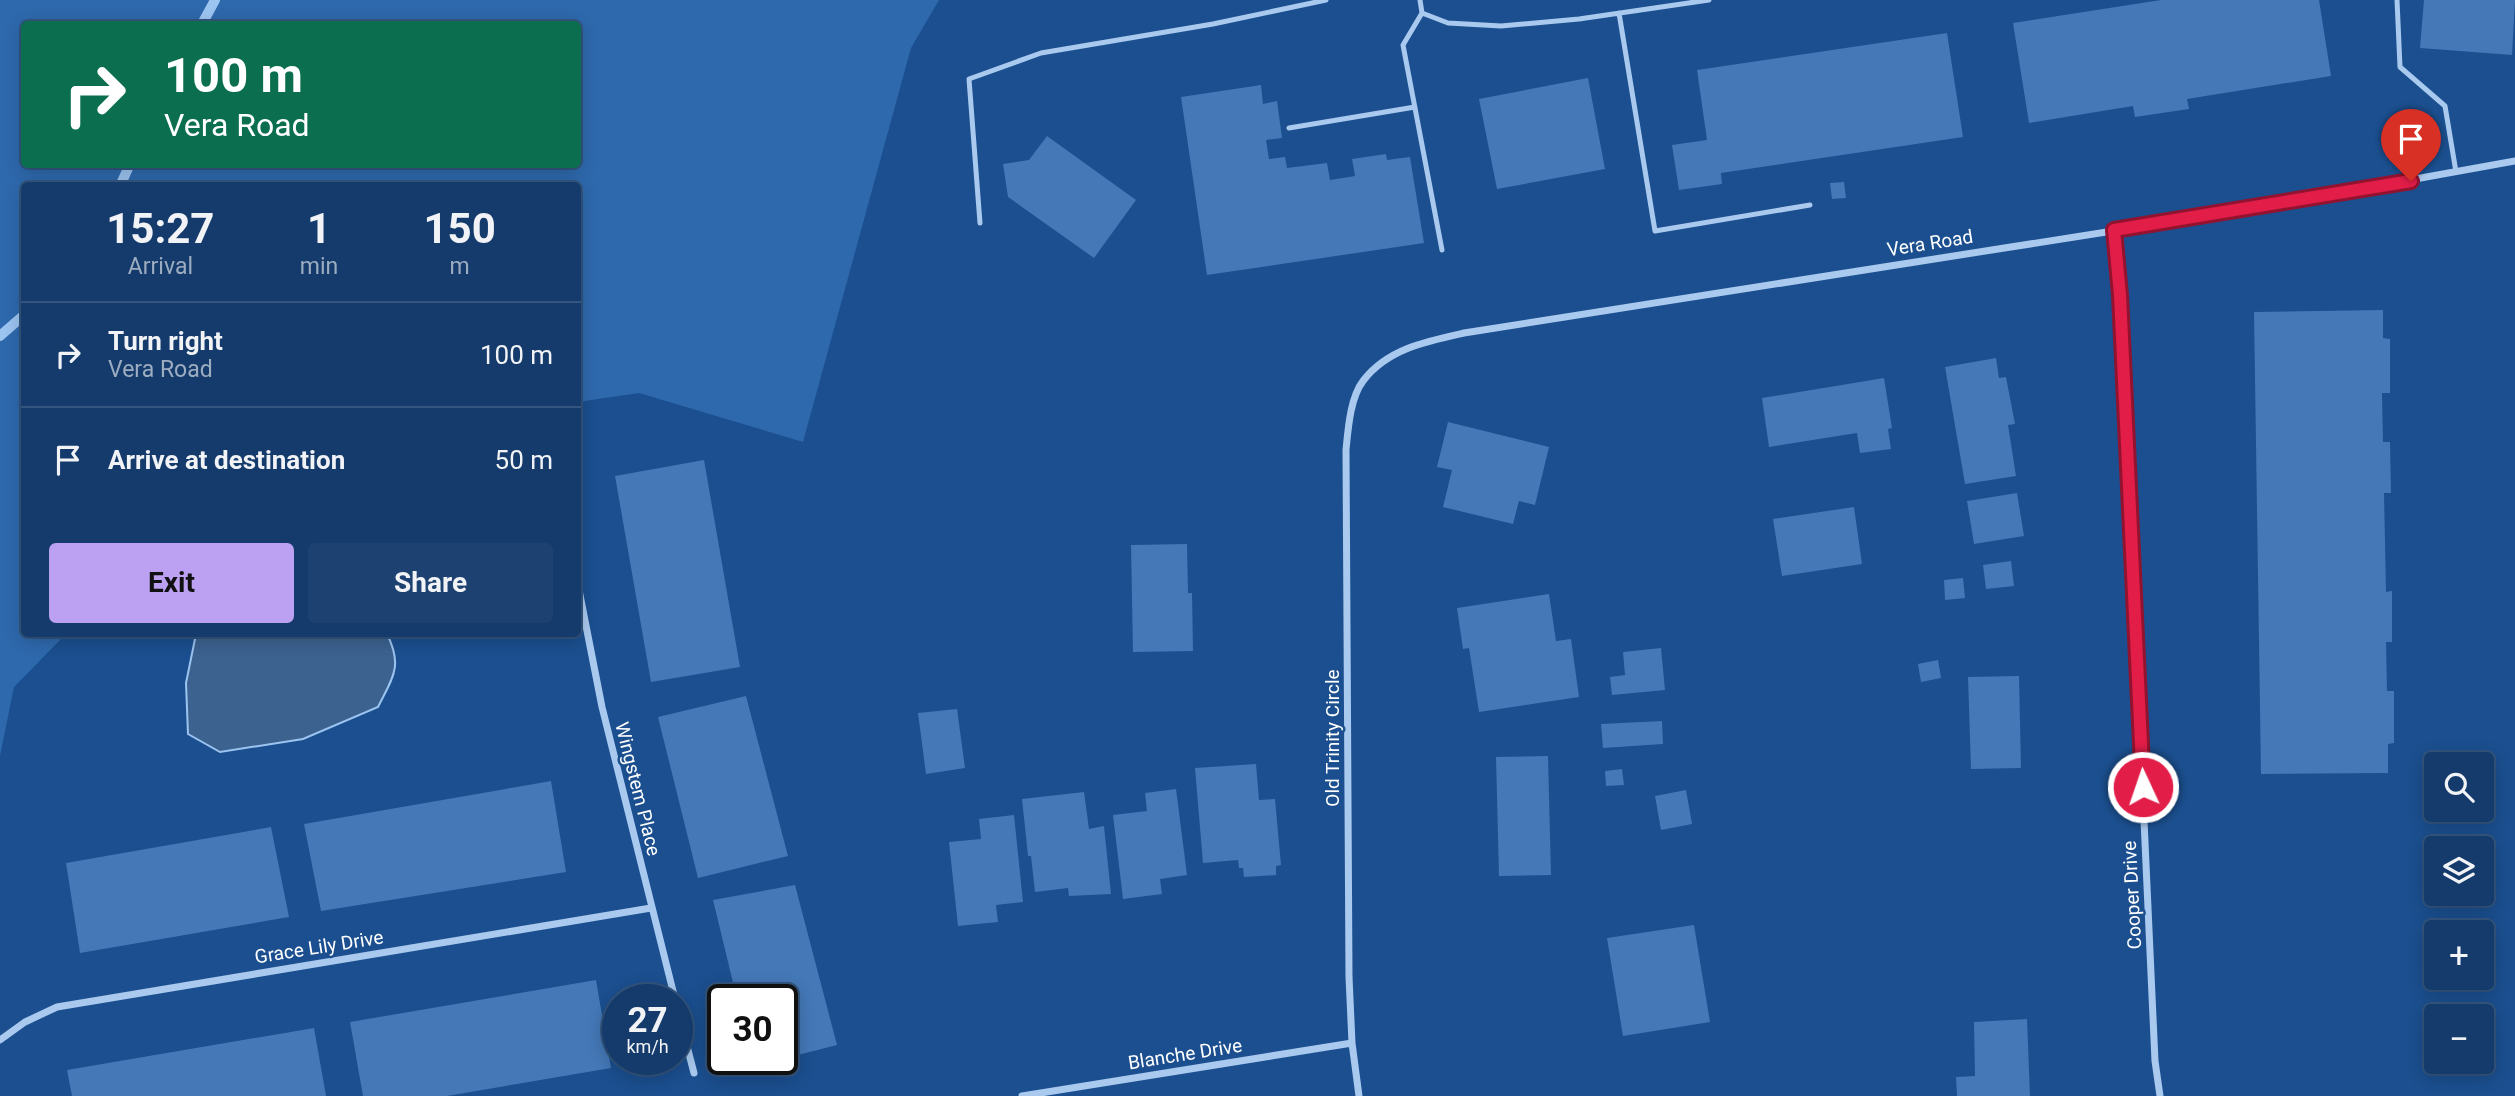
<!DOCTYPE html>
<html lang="en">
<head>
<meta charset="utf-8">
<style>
	body { margin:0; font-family:Roboto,sans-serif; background:#1d4271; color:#f1f3f6; height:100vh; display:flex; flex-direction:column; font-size:26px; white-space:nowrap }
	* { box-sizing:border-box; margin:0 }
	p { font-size:23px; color:#9dadc1 }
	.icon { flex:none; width:38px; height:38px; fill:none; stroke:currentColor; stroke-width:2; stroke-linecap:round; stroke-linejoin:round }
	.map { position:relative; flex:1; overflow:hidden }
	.details { position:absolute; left:21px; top:182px; width:560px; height:455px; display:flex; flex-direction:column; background:#143b6b; border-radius:7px; box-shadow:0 4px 18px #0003,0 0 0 2px #33557e }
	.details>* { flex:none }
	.guide { position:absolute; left:21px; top:21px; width:560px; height:147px; border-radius:7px; box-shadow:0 4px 18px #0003,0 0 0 2px #33557e; background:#0b6e4f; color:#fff; overflow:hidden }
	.buttons { position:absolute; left:2424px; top:752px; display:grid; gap:14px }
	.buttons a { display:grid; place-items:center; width:70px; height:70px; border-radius:7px; background:#143b6b; box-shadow:0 4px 18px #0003,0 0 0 2px #33557e; font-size:35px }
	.speed { position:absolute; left:602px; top:984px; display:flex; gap:14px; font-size:35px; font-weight:700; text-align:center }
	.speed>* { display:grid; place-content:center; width:91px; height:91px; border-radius:50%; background:#143b6b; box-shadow:0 4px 18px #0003,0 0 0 2px #33557e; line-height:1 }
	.speed small { font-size:18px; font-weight:400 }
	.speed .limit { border:4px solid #111; border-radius:10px; background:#fff; color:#111 }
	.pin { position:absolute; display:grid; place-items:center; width:60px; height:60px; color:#fff; margin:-72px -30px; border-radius:50% 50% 50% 0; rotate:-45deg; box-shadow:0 0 7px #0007 }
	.pin .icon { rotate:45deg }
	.me { position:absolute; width:77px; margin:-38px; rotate:357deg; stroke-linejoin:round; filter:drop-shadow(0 0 5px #0008) }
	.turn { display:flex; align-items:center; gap:24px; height:147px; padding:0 28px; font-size:32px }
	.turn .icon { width:91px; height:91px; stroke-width:2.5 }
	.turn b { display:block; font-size:49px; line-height:60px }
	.eta { display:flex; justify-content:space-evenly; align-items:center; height:119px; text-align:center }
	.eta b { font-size:42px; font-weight:700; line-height:49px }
	.primary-button { display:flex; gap:14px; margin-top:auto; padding:14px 28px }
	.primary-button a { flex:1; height:80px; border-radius:7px; background:#bca0f2; color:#111; font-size:28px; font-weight:700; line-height:80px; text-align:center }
	.primary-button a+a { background:#1d4271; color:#f1f3f6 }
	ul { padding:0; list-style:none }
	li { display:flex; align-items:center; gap:21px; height:105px; padding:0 28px; border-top:2px solid #33557e }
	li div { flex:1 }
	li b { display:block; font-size:26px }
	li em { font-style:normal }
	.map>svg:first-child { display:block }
	.green { fill:#2e69ad; fill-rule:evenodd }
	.water { fill:#3c6290; stroke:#9cc4f0; stroke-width:2 }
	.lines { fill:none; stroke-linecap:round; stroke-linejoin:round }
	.stream { stroke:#9cc4f0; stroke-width:10 }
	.building { fill:#4478b7 }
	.lane { stroke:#a9c9ee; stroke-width:5 }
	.street { stroke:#a9c9ee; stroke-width:7 }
	.route-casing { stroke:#92132f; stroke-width:18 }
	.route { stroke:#e11d48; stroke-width:12 }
	.labels { text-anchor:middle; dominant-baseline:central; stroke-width:5; stroke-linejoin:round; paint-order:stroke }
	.street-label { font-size:19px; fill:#fff; stroke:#1b4f8f }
</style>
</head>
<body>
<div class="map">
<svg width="2515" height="1096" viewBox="0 0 2515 1096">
	<rect width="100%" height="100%" fill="#1b4f8f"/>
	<path class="green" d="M0 0H939L911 48 803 442 639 393 578 402V186H24V634H66L14 687 0 756ZM24 24H578V164H24Z"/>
	<path class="water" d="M196 634H387C403 666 393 677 378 707L303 739 220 752 188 734 186 683Z"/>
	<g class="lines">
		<path class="stream" d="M202 24 215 0
			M120 186 130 164
			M0 336 24 315"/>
	</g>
	<path class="building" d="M2161 0H2319L2331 76 2187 99 2189 109 2135 117 2133 106 2029 123 2013 23Z
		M2424 0H2515L2512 55 2420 48Z
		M1947 33 1963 137 1721 173 1722 184 1679 190 1672 145 1707 140 1697 70Z
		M1588 78 1605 169 1497 189 1479 99Z
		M1261 85 1263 104 1277 101 1282 138 1266 140 1269 159 1285 157 1287 168 1327 163 1330 180 1355 176 1352 159 1386 154 1387 160 1410 157 1424 243 1207 275 1181 97Z
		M1047 136 1136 200 1094 258 1008 197 1003 164 1029 160Z
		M1844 182 1846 198 1832 199 1830 183Z
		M2383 310V338L2390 339V393H2382L2383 442H2390L2391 493H2384L2386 592 2392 591V642H2386L2387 691H2394V743L2388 744V773L2261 774 2254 312Z
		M1996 358 1999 378 2006 377 2015 424 2008 425 2016 476 1965 484 1945 367Z
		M1884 378 1892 428 1888 429 1891 449 1860 453 1857 433 1769 447 1762 398Z
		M1448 422 1549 447 1535 505 1519 501 1513 524 1443 507 1452 470 1437 467Z
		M704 460 740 667 651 682 615 476Z
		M2017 493 2024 536 1974 544 1967 501Z
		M1854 507 1862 564 1782 576 1773 519Z
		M1187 544 1188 593H1192L1193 651 1133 652 1131 545Z
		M2011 561 2014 586 1986 589 1983 565Z
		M1963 578 1965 598 1945 600 1944 580Z
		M1549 594 1556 641 1571 639 1579 697 1479 712 1469 648 1463 649 1457 608Z
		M1661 648 1665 690 1612 695 1610 677 1625 675 1623 652Z
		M1938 660 1941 678 1921 682 1918 664Z
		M2019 676 2021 768 1971 769 1968 677Z
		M746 696 788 856 698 878 658 717Z
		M957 709 965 768 926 774 918 713Z
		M1662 721 1663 744 1603 748 1601 724Z
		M1548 756 1551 875 1499 876 1496 757Z
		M1256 764 1259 800 1275 799 1281 865 1276 866V875L1244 877 1243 868H1239L1238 860 1203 863 1195 768Z
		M1622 769 1624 785 1606 786 1605 771Z
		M551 781 566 872 321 911 304 824Z
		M1176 789 1187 875 1160 879 1162 894 1123 899 1113 815 1147 811 1145 793Z
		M1686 790 1692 824 1661 830 1655 796Z
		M1084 792 1089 829 1104 826 1111 894 1069 896 1068 888 1035 892 1031 856H1028L1022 799Z
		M1014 815 1023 902 996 905 998 922 958 926 949 842 981 839 979 819Z
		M271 827 289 917 80 953 66 863Z
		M795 885 837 1045 782 1059V999H737L713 900Z
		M1694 925 1710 1022 1623 1036 1607 938Z
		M596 980 611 1068 447 1096H363L350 1022Z
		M2027 1019 2030 1096H1957L1956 1077 1975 1076 1974 1022Z
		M314 1028 326 1096H72L67 1070Z"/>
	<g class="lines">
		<path class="lane" d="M1420 0 1422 13 1448 23 1501 26 1579 19 1709 0
			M2397 0 2400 67 2445 106 2456 172
			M1422 13 1403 45 1442 250
			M1619 13 1655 231 1810 205
			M1289 128 1415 107
			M980 223 969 79 1041 53 1213 24 1326 0"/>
		<path class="street" d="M2114 230 2120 295 2155 1061 2160 1096
			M578 585 602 707 675 999
			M677 1008 694 1073
			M0 1040 25 1022 57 1007 651 908
			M1022 1096 1352 1043
			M1359 1096 1352 1043 1349 977 1346 450C1348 430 1350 398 1363 381 1387 349 1427 341 1464 333L2227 213 2515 161"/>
	</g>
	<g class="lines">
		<defs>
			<path id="route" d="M2143 787 2120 295 2114 230 2411 181"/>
		</defs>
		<use href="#route" class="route-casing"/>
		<use href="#route" class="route"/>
	</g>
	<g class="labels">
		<g class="street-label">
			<text transform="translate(1930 243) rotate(-9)">Vera Road</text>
			<text transform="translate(1332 738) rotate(-90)">Old Trinity Circle</text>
			<text transform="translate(638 789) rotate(76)">Wingstem Place</text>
			<text transform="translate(2132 895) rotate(-93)">Cooper Drive</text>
			<text transform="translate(319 947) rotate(-9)">Grace Lily Drive</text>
			<text transform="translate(1185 1054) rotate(-9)">Blanche Drive</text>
		</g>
	</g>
</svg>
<div class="buttons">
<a><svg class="icon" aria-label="search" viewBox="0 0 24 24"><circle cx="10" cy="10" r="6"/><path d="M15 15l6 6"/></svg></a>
<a><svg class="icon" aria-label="layers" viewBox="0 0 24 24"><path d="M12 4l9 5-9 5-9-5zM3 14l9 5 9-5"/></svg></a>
<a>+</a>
<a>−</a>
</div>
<div class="speed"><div>27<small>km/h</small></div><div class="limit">30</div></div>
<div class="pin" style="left:2411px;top:181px;background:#d93025"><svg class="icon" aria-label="arrive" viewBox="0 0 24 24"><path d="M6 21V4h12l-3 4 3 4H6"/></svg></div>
<svg class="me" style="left:2143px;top:787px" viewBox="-20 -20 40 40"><circle r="17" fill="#e11d48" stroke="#fff" stroke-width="3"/><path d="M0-11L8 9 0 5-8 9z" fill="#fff"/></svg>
<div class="guide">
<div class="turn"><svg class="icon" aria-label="right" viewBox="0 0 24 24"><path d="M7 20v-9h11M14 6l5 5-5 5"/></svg><div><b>100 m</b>Vera Road</div></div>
</div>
<section class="details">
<div class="eta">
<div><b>15:27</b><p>Arrival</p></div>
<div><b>1</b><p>min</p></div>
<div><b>150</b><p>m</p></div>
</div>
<ul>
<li><svg class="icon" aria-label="right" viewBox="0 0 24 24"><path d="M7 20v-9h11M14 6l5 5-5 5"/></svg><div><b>Turn right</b><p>Vera Road</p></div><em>100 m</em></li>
<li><svg class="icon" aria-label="arrive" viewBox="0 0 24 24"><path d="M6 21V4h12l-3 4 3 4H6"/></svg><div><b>Arrive at destination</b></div><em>50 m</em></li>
</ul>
<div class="primary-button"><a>Exit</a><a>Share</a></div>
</section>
</div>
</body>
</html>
